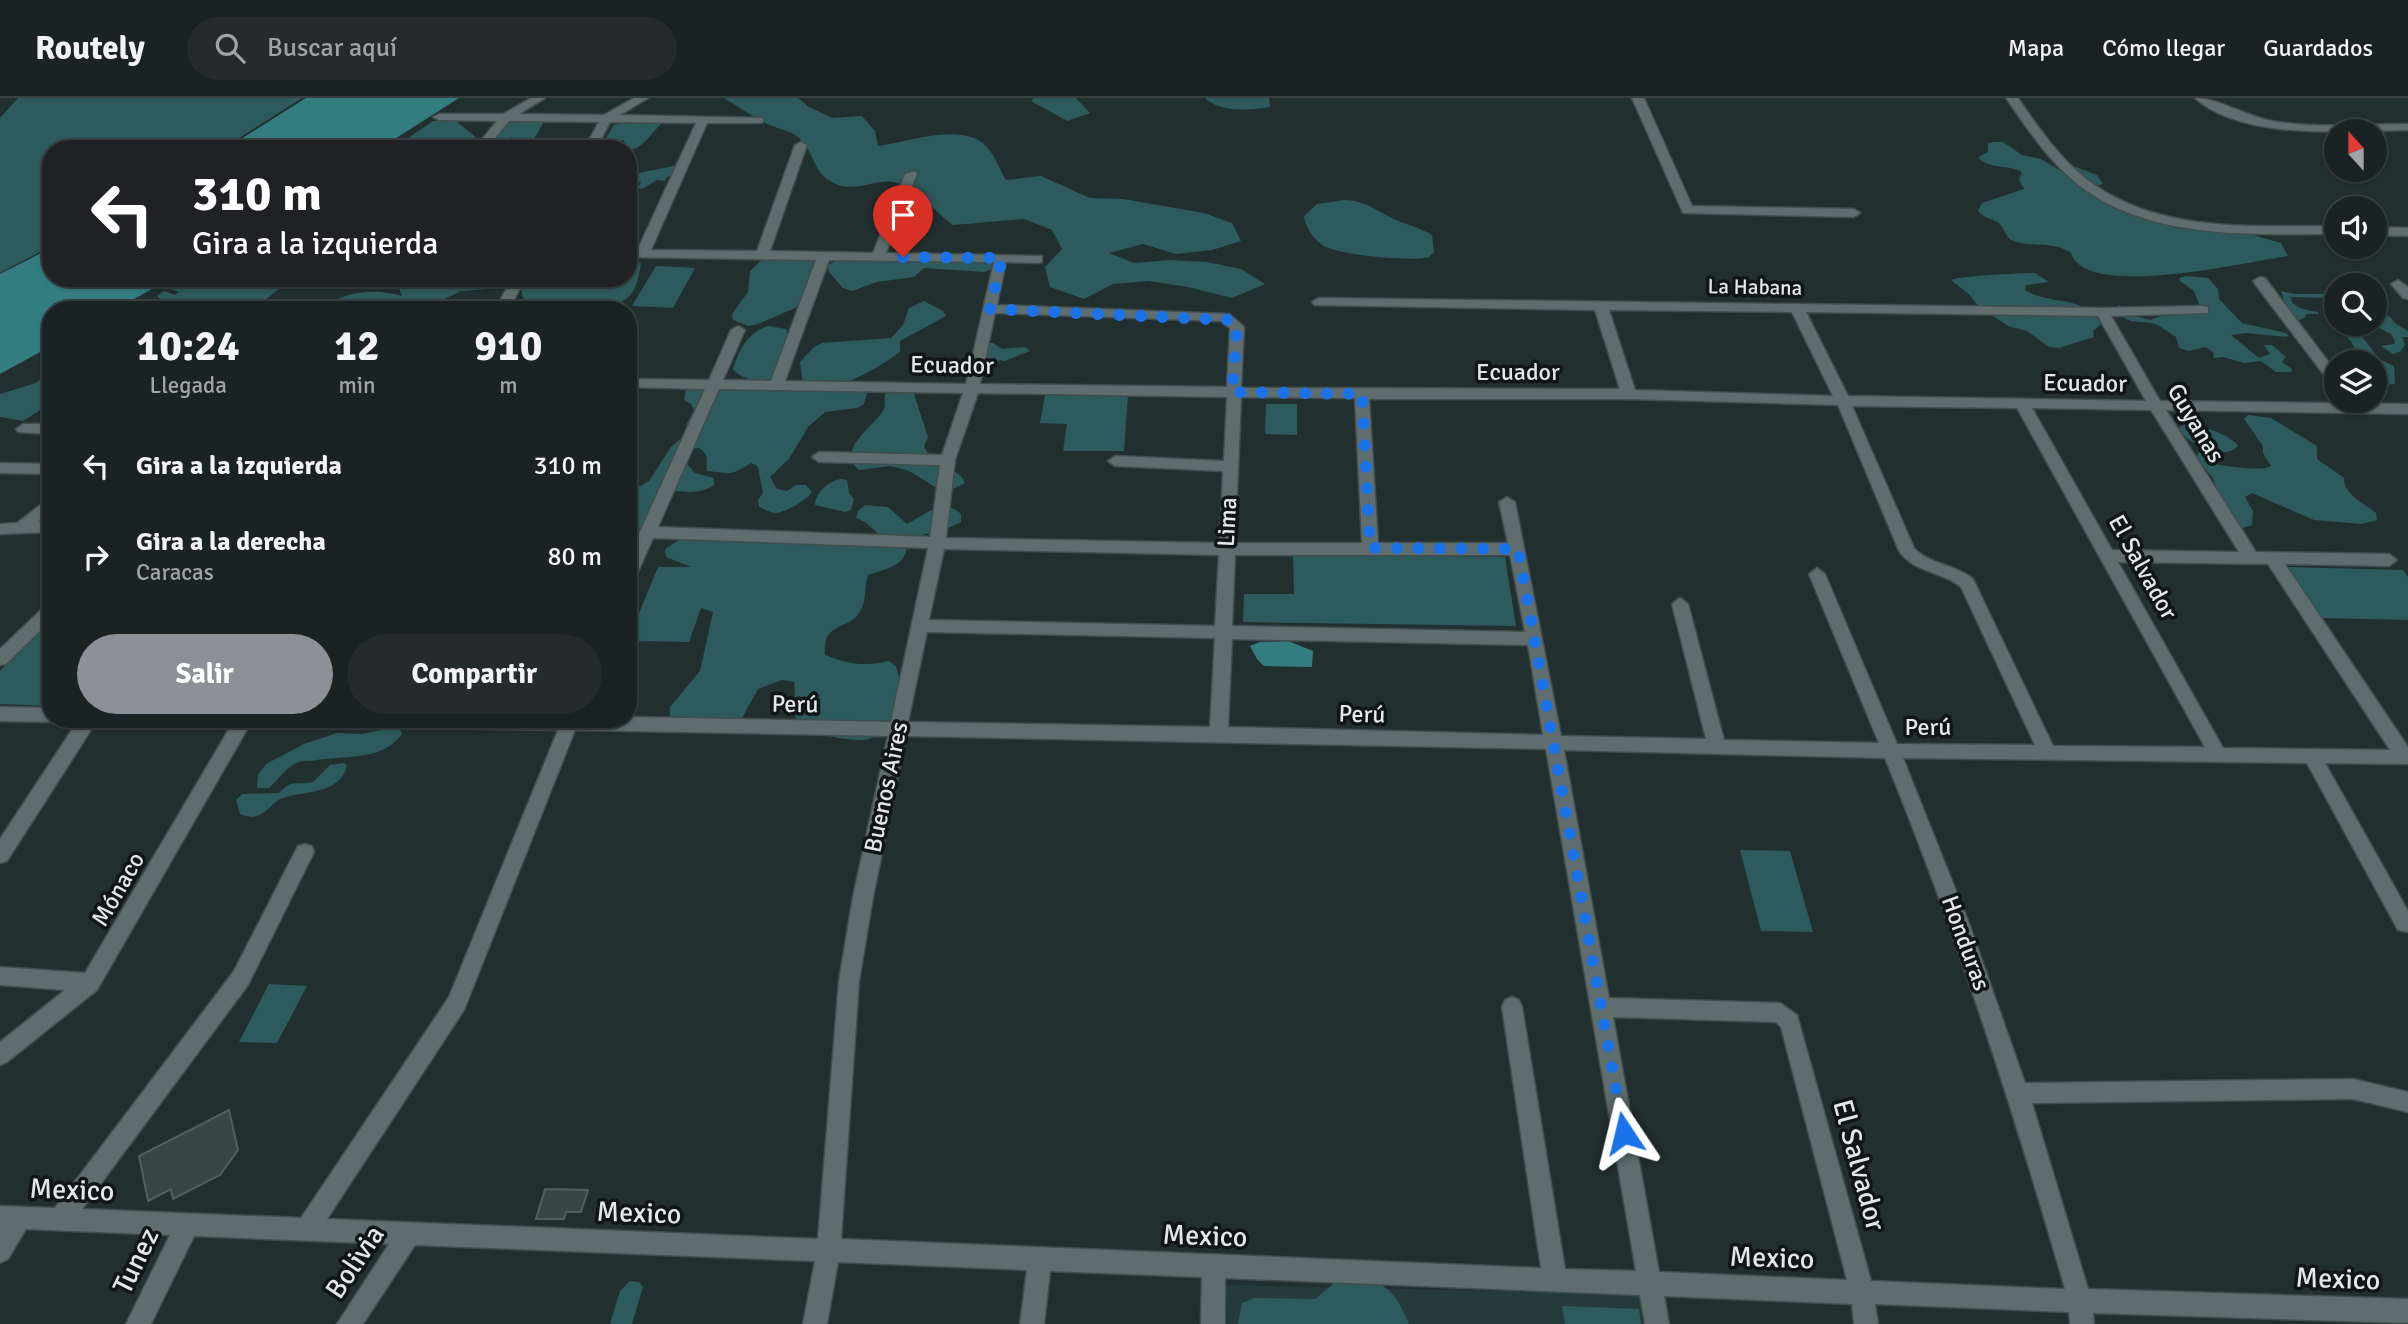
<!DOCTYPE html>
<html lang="es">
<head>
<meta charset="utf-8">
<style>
	body { margin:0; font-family:Signika,sans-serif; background:#232b2b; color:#f1f3f6; height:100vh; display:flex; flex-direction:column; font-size:26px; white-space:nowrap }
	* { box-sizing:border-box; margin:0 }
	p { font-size:23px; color:#9fa4a6 }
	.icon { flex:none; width:38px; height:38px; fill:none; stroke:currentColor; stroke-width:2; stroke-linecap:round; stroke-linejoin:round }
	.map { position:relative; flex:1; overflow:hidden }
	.details { position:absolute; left:42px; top:203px; width:595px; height:427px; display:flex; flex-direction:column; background:#1a2323; border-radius:28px; box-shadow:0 2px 5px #0004,0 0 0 2px #384041 }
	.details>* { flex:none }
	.banner { position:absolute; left:42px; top:42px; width:595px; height:147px; border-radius:28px; box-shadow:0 2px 5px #0004,0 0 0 2px #384041; background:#202124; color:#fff; overflow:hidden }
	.needle { width:46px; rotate:339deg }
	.controls { position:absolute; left:2324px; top:21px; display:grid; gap:14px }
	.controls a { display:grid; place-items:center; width:63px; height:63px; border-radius:50%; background:#1a2323; box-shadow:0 2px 5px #0004,0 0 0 2px #384041; font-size:35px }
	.pin { position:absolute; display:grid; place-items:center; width:60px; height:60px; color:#fff; margin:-72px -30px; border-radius:50% 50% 50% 0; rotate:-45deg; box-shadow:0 0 7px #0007 }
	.pin .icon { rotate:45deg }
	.me { position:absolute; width:77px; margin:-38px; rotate:350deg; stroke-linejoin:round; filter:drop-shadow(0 0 5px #0008) }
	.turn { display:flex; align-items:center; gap:24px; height:147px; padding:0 35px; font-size:32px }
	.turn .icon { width:91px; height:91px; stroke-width:2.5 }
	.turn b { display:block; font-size:49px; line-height:60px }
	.eta { display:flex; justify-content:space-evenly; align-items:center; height:119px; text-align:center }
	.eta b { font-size:42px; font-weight:700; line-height:49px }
	.button { display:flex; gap:14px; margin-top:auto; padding:14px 35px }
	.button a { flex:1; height:80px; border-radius:42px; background:#8c9099; color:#fff; font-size:28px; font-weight:700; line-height:80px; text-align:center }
	.button a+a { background:#232b2b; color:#f1f3f6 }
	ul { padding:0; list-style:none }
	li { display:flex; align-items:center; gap:21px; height:91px; padding:0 35px }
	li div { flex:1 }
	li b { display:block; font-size:26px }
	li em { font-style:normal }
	header { display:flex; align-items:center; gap:42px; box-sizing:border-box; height:98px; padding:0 35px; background:#1a2323; border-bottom:2px solid #384041 }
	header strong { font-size:33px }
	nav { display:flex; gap:38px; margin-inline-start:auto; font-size:24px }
	.search { width:490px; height:63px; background:#232b2b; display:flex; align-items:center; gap:18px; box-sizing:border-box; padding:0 24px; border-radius:38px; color:#9fa4a6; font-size:26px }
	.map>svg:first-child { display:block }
	.built { fill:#253a3b }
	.green { fill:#2d5a5c }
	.water { fill:#337d81 }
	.building { fill:#394646; stroke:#515f5f; stroke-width:2 }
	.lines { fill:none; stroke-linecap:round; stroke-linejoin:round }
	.minor-casing { stroke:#424d4d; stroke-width:3 }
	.minor { fill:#5f6d6e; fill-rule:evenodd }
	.route { stroke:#1a73e8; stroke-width:12; stroke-dasharray:0 21.6 }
	.labels { text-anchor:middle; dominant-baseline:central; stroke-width:7; stroke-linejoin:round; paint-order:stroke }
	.far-street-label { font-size:21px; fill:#e0e8e8; stroke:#101616 }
	.street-label { font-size:24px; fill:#e0e8e8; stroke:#101616 }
	.near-street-label { font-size:28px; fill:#e0e8e8; stroke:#101616 }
</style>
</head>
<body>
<header>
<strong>Routely</strong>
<div class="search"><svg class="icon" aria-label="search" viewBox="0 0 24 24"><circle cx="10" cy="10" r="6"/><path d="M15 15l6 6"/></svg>Buscar aquí</div>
<nav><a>Mapa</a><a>Cómo llegar</a><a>Guardados</a></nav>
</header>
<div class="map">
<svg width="2408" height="1226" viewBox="0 0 2408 1226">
	<rect width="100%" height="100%" fill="#222f2f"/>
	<path class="built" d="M1226 1187 1639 1196 1643 1226H1228Z"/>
	<path class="green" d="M18 0H302L222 51H51V148L0 175V20Z
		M724 0H798L809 9 832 20 862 18 875 33 878 48C908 44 964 23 987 49 995 58 1000 72 1006 82L1041 78 1090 100 1123 101 1204 115 1232 125 1241 143 1212 152 1176 156 1143 146 1109 155 1134 165 1171 162 1207 164 1241 171 1265 186 1232 200 1188 189 1149 183 1113 186 1084 201 1050 189 1045 169 1062 151 1052 132 1024 121 953 127C935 114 915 88 893 84 874 81 852 97 830 83 812 73 813 48 795 37 788 32 778 31 770 27 754 20 739 9 724 0Z
		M1034 0H1076L1090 15 1067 23 1031 3Z
		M1205 0H1269L1270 9C1251 12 1220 15 1205 0Z
		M635 21 661 26C650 37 644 49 628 53V51H617L624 45V42L612 45 606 51H599L614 27Z
		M455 22 478 41 467 51H392L433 23Z
		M511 22H545L530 48 517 45 512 39 492 51H486L498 41V35Z
		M1994 44H2003L2022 57 2041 61 2061 73 2073 68 2097 77 2103 86 2096 88 2090 95 2161 126 2239 133 2281 145 2288 158C2250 163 2085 203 2071 155 2053 143 2035 149 2016 144 2004 141 2006 129 1997 124 1990 120 1984 120 1978 113L1982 105 2024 91 2019 82 2022 74C2008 66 1989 72 1978 59L1988 54V45Z
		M680 66 675 76 667 79 665 83 657 82 642 91 638 90 641 84 628 87V80C645 71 662 72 680 66Z
		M1345 102C1365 102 1378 114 1396 122 1408 127 1420 130 1432 137L1434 154 1429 159C1413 164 1342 157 1326 149 1315 144 1305 129 1304 118L1317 106Z
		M628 160 641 165C636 194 633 203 602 210 595 212 582 214 575 212 570 211 565 206 560 204 550 199 538 203 527 204L523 200 521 190 529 180H628Z
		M780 160 814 162 817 167 800 205 795 210 758 226 748 228 733 222 732 216 748 194 750 173 761 163Z
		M842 160 989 162 996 165 993 171 984 174 924 170 914 179 877 184 852 193 843 190 828 173V167Z
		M656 168 695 170 673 210 632 208Z
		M2035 175 2049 184 2026 187 2025 192C2050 208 2084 196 2101 226L2093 233 2094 239 2059 250 2049 249 2027 233 2008 228 1978 208 1970 197 1951 182C1957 178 2022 175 2035 175Z
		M2186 178 2208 180 2218 191 2219 201 2242 225 2286 235 2289 238 2286 239 2246 235 2231 237 2259 260 2270 256 2264 247H2272L2286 259 2282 264 2292 271 2291 274H2276L2261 263 2244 265 2223 259 2214 260 2213 254 2205 249 2189 253 2179 250 2176 239C2169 235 2159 226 2151 225 2132 222 2131 228 2115 211L2119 207 2128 211 2130 217 2151 222C2167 214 2183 217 2200 209L2194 193 2180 183 2179 180Z
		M182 180H293L252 212H151L161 202 157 198 164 193 175 197 179 194 170 191 171 188Z
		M395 180H513L498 190 461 193 434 206 405 212H318C343 194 372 189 402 198Z
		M2281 193 2296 196H2334L2336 197V206L2324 200 2290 199C2293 211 2307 212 2318 214V216H2306V219L2299 222 2286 209Z
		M924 203 943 213 946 218 900 243V254C873 273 836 297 803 285L800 264 814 249 822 245 891 240 903 227 909 210Z
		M2375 215 2389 218 2396 226 2408 233V239H2402L2405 247 2400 254 2393 256 2381 248 2394 246 2395 243 2391 236 2377 229 2382 225Z
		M2336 226H2353L2379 261 2394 268 2395 286 2375 288V264L2361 262 2352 245Z
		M768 228 786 231 790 242 779 278C766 285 743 284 733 271 739 252 748 234 768 228Z
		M989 245H993L1002 251 1025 249 1030 253 1005 263 1000 262 990 273 965 280 963 274 973 253Z
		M51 271V305L23 323 0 319V296L36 285Z
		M859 283 866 287 868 292 864 306 857 310 825 314 808 329 789 361 770 379 777 391 787 393 796 387H806L812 394C807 402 786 414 776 415 771 415 764 411 759 409L758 402 763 395 758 369 751 365C729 379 731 375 707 373 705 362 711 358 699 350L689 351 685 364 695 375 714 380V387C701 396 689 394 674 393L673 386 652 430 628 439V390L641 388 649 383 671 349 685 337 687 325 694 312 691 306 684 302 686 290 727 288 804 293Z
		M890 290 913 293 928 339 924 348 927 354 961 378 965 385 945 395 909 373 890 368 859 372C836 351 873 329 883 313 886 307 884 303 885 297Z
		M1045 297H1128L1124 353H1063L1067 326 1040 325Z
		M1266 306H1297V337L1265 336Z
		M2248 317 2271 320 2317 348V361L2344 380C2343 396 2365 406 2376 415L2377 422 2361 426 2314 422 2252 395 2245 399 2253 413 2252 427 2243 430 2234 423 2217 394 2213 380 2196 360 2199 354 2210 359 2211 365C2222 368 2263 374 2271 368L2263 355V348L2244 321Z
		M2184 326C2196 325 2232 337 2238 348 2224 364 2187 346 2178 330Z
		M842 381 847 382 849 395 854 401 851 412 845 414 815 407C816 394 829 382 842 381Z
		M865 407 888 409 907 426C924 417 944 399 961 416V424C944 434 921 433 907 446 907 468 886 471 868 477 864 489 867 502 860 514 848 533 822 523 825 557 850 566 862 569 889 563L896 568 907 609C896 619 884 637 869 641 854 645 805 636 797 622 790 610 797 596 794 584L782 582 758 591 742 620 729 624 670 620V609L700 573 713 514 701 510 689 544 634 543 636 546 628 558V542L658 469H691L666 459 665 451 682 440 718 431 883 440 865 424 856 420 858 413Z
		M1293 455 1505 459 1516 528 1243 524 1244 496H1294Z
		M2286 469 2403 472 2408 479V522L2319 520Z
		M51 519V608L0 606V573Z
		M399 628 402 636C380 665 345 656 312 663 289 661 284 677 269 690H257L258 677 266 666 304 646 337 635 362 636Z
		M344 665 347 668C340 696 305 693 283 700 268 705 264 726 240 716L236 702 242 696 279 695C293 680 295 688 313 684L330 667Z
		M1740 752 1790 753 1813 834 1761 833Z
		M269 886 307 888 277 945 239 944Z
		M1345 1176C1384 1184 1394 1189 1409 1226H1238L1242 1205 1254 1200 1315 1201Z
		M630 1183 639 1184 643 1189 632 1226H610L620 1193Z
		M1562 1208 1639 1211 1641 1226H1565Z"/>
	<path class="water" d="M306 0H459L379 51H225Z
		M51 150V180H171L115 212H51V248L0 276V176Z
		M1288 543 1313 553 1312 569 1264 568 1257 561 1250 548 1260 544Z"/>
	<path class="building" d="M229 1012 238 1052 220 1077 173 1101 171 1091 148 1103 139 1058Z
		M545 1091 588 1092 581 1114H566L564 1121H536Z"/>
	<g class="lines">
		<defs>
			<path id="minor" d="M531 0H545L519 16 604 17 634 0H648L620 17 763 20V24L759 25H707L651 152 757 153 795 47 801 44 807 47 770 153 873 155 905 76 915 73 917 76 886 155 1042 158V164L1037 165 1006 164 997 207 1229 216 1244 229 1241 290 1620 291 1595 212 1314 207 1312 204 1319 200 2102 210 2203 208 2208 209V215L2111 218 2160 303 2408 306V316L2166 312 2256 454 2389 456 2397 462 2389 468 2285 466 2408 649V666L2325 665 2408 813V834L2398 832 2307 665 1903 660 1970 828 2025 985 2353 981 2408 994V1014L2353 1001 2032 1005 2088 1191 2408 1201V1225L2093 1215 2094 1226H2070L2069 1214 1875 1206 1878 1226H1854L1852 1206 1664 1198 1669 1226H1645L1640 1197 1225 1180V1226H1201L1202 1179 1050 1173 1044 1226H1020L1027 1172 838 1164 827 1226H803L815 1163 415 1147 363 1226H337L389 1146 194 1138 151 1226H126L170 1137 26 1131 8 1161 0 1165V1108L55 1110 234 873 298 748 305 746 312 748 314 754 248 887 82 1111 301 1120 449 899 558 632 315 628 309 626 306 621 628 619 891 624 928 450 653 440 636 478 628 484V460L705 291 628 289V281L709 282 731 232 738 228 745 232 723 282 771 283 816 162 628 159V151H638L696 25 610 24 596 51H584L599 24 509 23 486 51H474L497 23 439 22 433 19 439 16H503ZM829 162 994 164 966 286 785 283ZM1609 212 1792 214 1833 298 1635 292ZM1806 214 2098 218 2146 303 1848 298ZM995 215 1221 223 1230 230 1227 289 980 286ZM719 291 963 295 942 357 819 354 812 359 819 364 940 367 930 439 658 429ZM978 295 1227 299 1224 363 1115 358 1108 363 1115 368 1223 373 1220 445 946 440 955 362ZM1241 299 1355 300 1362 445H1235ZM1369 301H1629L1838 307 1899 453C1914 475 1942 473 1961 489L2035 647 1897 646 1825 476 1817 470 1809 476 1879 645 1724 642 1688 506 1680 500 1672 506 1706 641 1561 638 1515 404 1507 399 1499 404 1508 445H1378ZM1852 308 2017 310 2205 649 2053 648 1973 481C1955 466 1930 467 1914 450ZM2032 310 2151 312 2239 454 2112 452ZM944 451 1219 457 1215 528 929 522ZM1235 457H1510L1525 534 1232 528ZM2118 464 2268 466 2390 652 2223 650ZM927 534 1215 540 1210 629 908 624ZM1232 541 1528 547 1543 637 1228 629ZM575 632 888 638 853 799 839 883 818 1141 327 1121 464 912ZM906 638 1546 651 1636 1173 1565 1171 1522 909 1519 902 1512 899 1505 902 1502 909 1541 1170 841 1141 859 883 873 799ZM1564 652 1885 660C1956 834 2013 1010 2065 1191L1871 1183 1797 917 1780 905 1609 900ZM1613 919 1776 924 1781 929 1847 1182 1659 1174Z
				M1632 0H1644L1692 108 1854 111 1860 115 1854 119 1683 115Z
				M2006 0H2018C2039 31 2064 67 2096 88 2165 135 2256 128 2336 128V136C2255 136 2157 142 2087 93 2053 70 2029 33 2006 0Z
				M2195 0C2217 0 2246 18 2272 23 2317 31 2363 26 2408 26V32C2349 33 2242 43 2195 0Z
				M2375 129 2408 130V138L2375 137Z
				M2260 179 2265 180 2336 274V287L2331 286 2255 186 2253 183Z
				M512 180H525L512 206 553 208 560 212H495Z
				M2398 182 2408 189V201L2403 200 2391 186Z
				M23 326H51V336L18 334 16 331Z
				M0 365 51 366V376L0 375Z
				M51 399V413L38 424H51V434L0 436V426L17 425Z
				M51 506V522L6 566 0 567V551L45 508Z
				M0 609 51 610V621H58L51 624 0 623Z
				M79 621H98L7 763 0 765V741Z
				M235 621H253L97 892 7 964 0 967V944L65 892 0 887V869L85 875Z"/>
		</defs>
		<use href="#minor" class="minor-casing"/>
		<use href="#minor" class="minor"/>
	</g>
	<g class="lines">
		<path class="route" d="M903 159 1002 160 990 211 1230 222 1237 229 1232 294 1362 296 1370 450 1518 451 1624 1035"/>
	</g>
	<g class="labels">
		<g class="far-street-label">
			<text transform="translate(1755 189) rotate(1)">La Habana</text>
		</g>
		<g class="street-label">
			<text transform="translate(952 267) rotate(1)">Ecuador</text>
			<text x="1518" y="274">Ecuador</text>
			<text transform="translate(2085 285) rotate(1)">Ecuador</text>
			<text transform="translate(2196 325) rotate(59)">Guyanas</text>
			<text transform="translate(1227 424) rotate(-87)">Lima</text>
			<text transform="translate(2143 469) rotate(61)">El Salvador</text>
			<text transform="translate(795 606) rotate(1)">Perú</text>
			<text transform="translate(1362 616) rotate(2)">Perú</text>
			<text x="1928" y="629">Perú</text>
			<text transform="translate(886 689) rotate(-78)">Buenos Aires</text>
			<text transform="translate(118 791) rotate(-60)">Mónaco</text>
			<text transform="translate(1966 845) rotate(70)">Honduras</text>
		</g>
		<g class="near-street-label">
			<text transform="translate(1859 1067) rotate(75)">El Salvador</text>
			<text transform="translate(72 1092) rotate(2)">Mexico</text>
			<text transform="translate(639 1115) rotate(2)">Mexico</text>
			<text transform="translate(1205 1138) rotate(2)">Mexico</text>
			<text transform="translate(1772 1160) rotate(2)">Mexico</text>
			<text transform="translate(136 1163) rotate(-64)">Tunez</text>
			<text transform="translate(355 1164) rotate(-56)">Bolivia</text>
			<text transform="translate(2338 1181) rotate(2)">Mexico</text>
		</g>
	</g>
</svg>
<div class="controls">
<a><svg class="needle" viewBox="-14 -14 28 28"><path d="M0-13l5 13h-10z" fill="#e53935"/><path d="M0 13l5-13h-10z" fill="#9fa4a6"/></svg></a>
<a><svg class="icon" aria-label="sound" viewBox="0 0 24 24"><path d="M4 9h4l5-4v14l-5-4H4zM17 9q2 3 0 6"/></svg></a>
<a><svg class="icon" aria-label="search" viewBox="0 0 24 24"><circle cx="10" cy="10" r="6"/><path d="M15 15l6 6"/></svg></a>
<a><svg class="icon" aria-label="layers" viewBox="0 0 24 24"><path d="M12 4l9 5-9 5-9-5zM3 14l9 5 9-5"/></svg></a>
</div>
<div class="pin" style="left:903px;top:159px;background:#d93025"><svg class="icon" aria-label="arrive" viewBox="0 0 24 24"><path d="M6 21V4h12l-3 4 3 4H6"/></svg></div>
<svg class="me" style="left:1624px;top:1035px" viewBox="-20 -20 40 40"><path d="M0-17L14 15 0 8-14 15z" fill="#1a73e8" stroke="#fff" stroke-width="4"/></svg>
<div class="banner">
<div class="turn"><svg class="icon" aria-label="left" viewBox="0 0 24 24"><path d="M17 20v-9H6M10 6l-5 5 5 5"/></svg><div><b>310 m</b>Gira a la izquierda</div></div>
</div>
<section class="details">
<div class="eta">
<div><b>10:24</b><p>Llegada</p></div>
<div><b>12</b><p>min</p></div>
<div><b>910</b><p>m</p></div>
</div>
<ul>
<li><svg class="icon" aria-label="left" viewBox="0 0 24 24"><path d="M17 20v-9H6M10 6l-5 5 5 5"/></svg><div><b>Gira a la izquierda</b></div><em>310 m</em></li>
<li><svg class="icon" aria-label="right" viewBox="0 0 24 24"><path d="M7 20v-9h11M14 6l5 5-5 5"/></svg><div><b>Gira a la derecha</b><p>Caracas</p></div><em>80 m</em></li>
</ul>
<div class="button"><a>Salir</a><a>Compartir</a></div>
</section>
</div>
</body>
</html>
